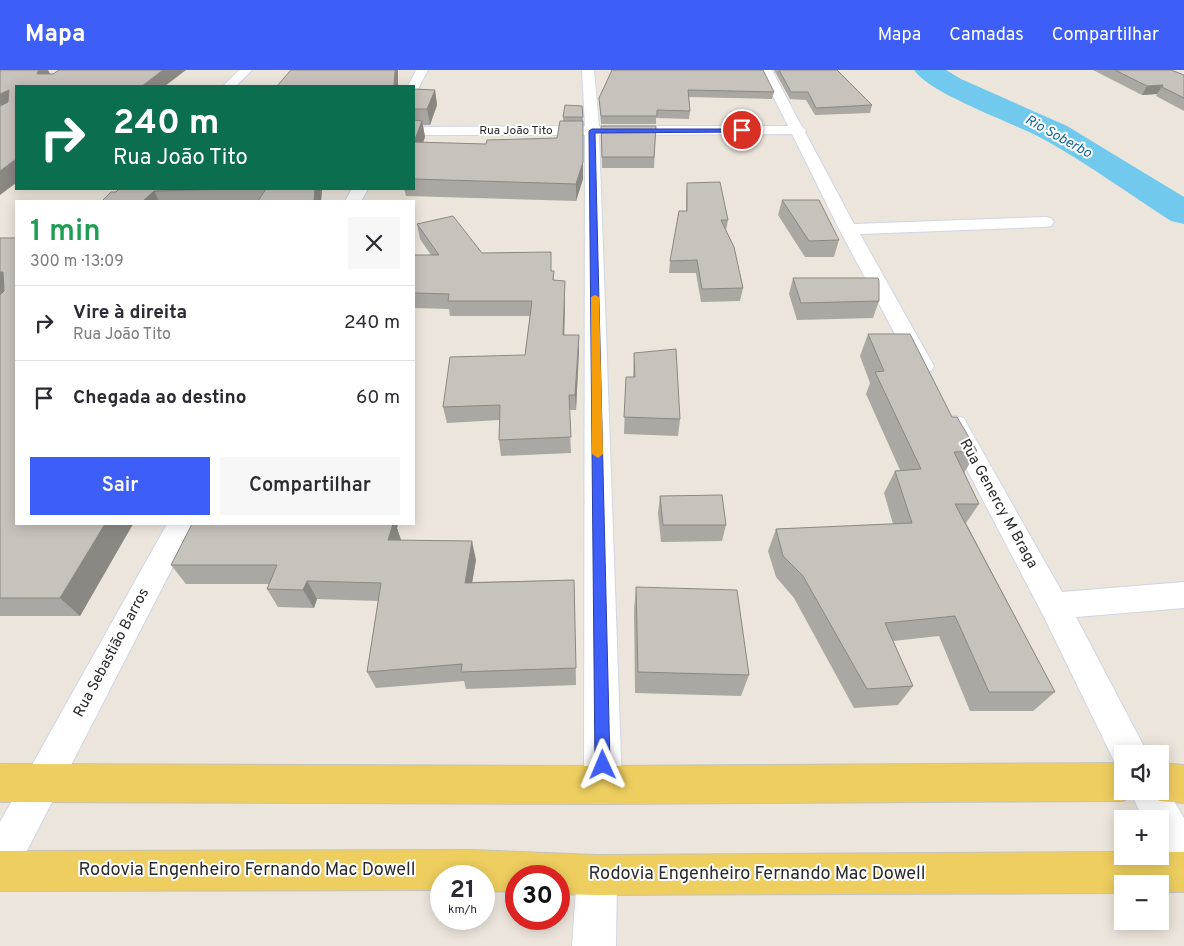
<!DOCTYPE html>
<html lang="pt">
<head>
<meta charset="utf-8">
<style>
	body { margin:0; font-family:Overpass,sans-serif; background:#f7f7f7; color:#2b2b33; height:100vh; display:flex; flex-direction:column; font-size:19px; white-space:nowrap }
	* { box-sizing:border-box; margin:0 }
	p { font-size:16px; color:#7c7c81 }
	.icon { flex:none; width:28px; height:28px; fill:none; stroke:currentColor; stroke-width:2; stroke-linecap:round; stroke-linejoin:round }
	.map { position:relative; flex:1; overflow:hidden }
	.drawer { position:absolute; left:15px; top:130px; width:400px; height:325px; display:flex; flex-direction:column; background:#fff; border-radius:0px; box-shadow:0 2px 12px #0003 }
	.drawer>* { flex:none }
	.banner { position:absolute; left:15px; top:15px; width:400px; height:105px; border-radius:0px; box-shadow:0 2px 12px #0003; background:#0b6e4f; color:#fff; overflow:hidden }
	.controls { position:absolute; left:1114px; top:675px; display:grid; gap:10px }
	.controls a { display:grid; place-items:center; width:55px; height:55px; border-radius:0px; background:#fff; box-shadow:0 2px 12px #0003; font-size:25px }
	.speed { position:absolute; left:430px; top:795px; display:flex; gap:10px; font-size:25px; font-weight:700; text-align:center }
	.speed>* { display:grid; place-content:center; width:65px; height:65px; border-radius:50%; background:#fff; box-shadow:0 2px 12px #0003; line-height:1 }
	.speed small { font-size:12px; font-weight:400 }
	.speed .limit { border:8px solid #d22; background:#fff; color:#111 }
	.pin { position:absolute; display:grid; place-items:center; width:42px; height:42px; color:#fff; margin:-21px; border:2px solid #fff; border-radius:50%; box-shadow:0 1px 5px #0007 }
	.me { position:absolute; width:55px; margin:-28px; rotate:359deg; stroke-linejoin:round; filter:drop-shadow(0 0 4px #0008) }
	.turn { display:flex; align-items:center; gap:18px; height:105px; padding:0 15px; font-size:22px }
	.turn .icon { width:65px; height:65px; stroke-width:2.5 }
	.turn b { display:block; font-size:35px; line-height:42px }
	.round { display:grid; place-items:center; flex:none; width:52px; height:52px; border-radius:0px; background:#f7f7f7 }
	.head { display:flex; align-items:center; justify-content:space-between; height:85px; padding:0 15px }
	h1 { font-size:30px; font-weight:600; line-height:38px; color:#1e9e55 }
	.cta { display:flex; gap:10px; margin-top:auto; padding:10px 15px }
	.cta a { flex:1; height:58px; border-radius:0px; background:#3e5ff7; color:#fff; font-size:20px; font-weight:600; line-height:58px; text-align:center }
	.cta a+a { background:#f7f7f7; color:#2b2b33 }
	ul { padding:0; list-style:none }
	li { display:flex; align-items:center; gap:15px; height:75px; padding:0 15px; border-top:1px solid #e1e1e2 }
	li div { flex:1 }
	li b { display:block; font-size:19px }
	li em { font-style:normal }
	header { display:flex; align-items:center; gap:30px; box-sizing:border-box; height:70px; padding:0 25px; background:#3e5ff7; color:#fff }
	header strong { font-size:24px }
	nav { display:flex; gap:28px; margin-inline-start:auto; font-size:18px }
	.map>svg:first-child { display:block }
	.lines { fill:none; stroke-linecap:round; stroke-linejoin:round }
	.river { fill:#71caed; fill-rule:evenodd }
	.minor-casing { stroke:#d1d5e3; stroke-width:2 }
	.major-casing { stroke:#c3c3c3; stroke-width:2 }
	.minor { fill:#fff; fill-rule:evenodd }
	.major { fill:#eece5f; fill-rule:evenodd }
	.wall { fill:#aba7a2 }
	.shaded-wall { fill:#8b8884 }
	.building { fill:#c7c2bc; stroke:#8b8884 }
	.route { fill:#3e5ff7; stroke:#283ea1 }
	.slow { fill:#f59e0b }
	.labels { text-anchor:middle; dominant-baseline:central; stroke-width:4; stroke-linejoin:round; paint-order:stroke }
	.far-street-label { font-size:12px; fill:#2a2a2a; stroke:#fff }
	.far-water-label { font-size:14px; font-style:italic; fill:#0f6899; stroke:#fff }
	.street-label { font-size:15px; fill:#2a2a2a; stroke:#fff }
	.near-street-label { font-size:18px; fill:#2a2a2a; stroke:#fff }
</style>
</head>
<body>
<header>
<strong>Mapa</strong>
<nav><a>Mapa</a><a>Camadas</a><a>Compartilhar</a></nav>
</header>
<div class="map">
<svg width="1184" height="876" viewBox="0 0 1184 876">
	<rect width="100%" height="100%" fill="#ece5dc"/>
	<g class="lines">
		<path class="river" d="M914 0H946L961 9 1067 56 1184 127V154L1171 151C1129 124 1088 94 1045 70 1015 53 931 25 914 0Z"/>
		<defs>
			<path id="minor" d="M239 0H252L236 16H223Z
				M416 0H428L418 19 414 20V16H408Z
				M582 0H594L599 56H788L760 0H772L802 57 806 60 805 62 854 154 1045 147 1051 148 1054 152 1051 156 1045 157 860 164 934 296 931 301 923 303 915 301 912 296 839 159 792 64 599 65 622 715 616 728 603 734 590 728 584 715 585 65H414V57L585 56Z
				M352 119H368L361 131H345Z
				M955 346 964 348 967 354 1062 522 1184 512V538L1076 547 1148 684H1122V699L1117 697 1043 545 943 354 946 348Z
				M167 454H195L14 806 0 812V752Z
				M1160 707 1184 748V808L1170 802 1160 783V749H1143L1130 721H1160Z
				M597 785 611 791 617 805 616 876H572L577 805 583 791Z"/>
			<path id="major" d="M1122 693V721H1137L1135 725 1122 731 603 734 0 732V694L603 696Z
				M1160 693 1184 695V733L1160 731 1147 725 1145 721H1160Z
				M471 780 597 785 1122 782V786H1160V782H1184V822H1160V814H1122V823L597 825 559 824V806H516V822L484 821V806H441V820L0 821V781Z"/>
		</defs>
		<use href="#minor" class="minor-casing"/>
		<use href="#major" class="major-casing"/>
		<use href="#minor" class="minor"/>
		<use href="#major" class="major"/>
	</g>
	<path class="wall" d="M612 0 774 22 772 29 689 27 690 41 689 49 656 48V54H601L599 28Z
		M774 0H837L872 35 870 43 815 45 806 30 790 29Z
		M1093 0H1171L1184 5V41L1156 26 1157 24 1142 25Z
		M414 19 435 20 437 35 430 55H423L425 67 423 73 486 74 557 68 563 51V47H583V109L576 131 406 126 404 119H414Z
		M601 56H656L654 98H602Z
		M687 113 728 150 726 161 743 218 740 231 701 232 696 203H669L670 191 686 141V125Z
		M119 119H322L321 131H102L116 122Z
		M782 130 839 170 834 187H805L778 145Z
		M417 154 482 183 552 201 554 210 565 226 564 265H579V280L576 340H569L571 383 501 386 499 370V350L447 353 443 337 525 285 530 246H450L449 239 414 238V185H431L420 169Z
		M0 168 16 454H133L80 546H0Z
		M793 208 879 231 873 248 797 250 789 224Z
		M868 264 952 347 977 381 964 403 979 434 966 453 1055 622 1033 641H970L939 566 893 571 913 616 898 635 854 638 794 528 776 507 768 481 776 459 893 454 884 423 895 401 900 400 866 324 870 313 860 286Z
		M634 283 680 349 678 366 624 364 626 307H633Z
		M660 426 726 455 722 471 661 472 658 443Z
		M192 454H398L397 458 401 470 476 490 472 512 574 510 576 615 466 619 464 611 376 618 367 602 378 531 317 529 314 538 278 537 267 519 269 514H186L171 495Z
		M636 518 749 605 741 626 635 623 634 540Z"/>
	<path class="shaded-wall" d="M39 0H48L53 9 37 4 38 1Z
		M163 0H186L165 16H142Z
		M395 0H398V16H394Z
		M1163 15 1157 24 1142 25 1147 16Z
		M9 20 16 32 0 42V24Z
		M435 20 437 35 430 55 427 39Z
		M422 51 425 67 417 89 414 72Z
		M583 51V109L576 131V114Z
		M16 89V113L0 125V101Z
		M315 119H322L321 131H314Z
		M154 121 159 131H143Z
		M0 202H3L16 219 0 231Z
		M565 211V226L564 280 563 265Z
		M579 265V280L576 340 575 325Z
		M105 454H133L80 546 60 528Z
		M388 454H398L397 458 401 470 395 489 388 470Z
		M472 471 476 490 469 531 465 513Z
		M307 511 317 529 314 538 303 520Z"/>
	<path class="building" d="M0 0H39L38 1 37 4H53L59 0H163L142 16H16V89L0 101V36L8 32 9 20 0 24Z
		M291 0H395L394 16H277Z
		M612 0H763L774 22 688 20 690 41 657 40V46H601L599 28Z
		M779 0H837L872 35 816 38 808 22H791Z
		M1115 0H1171L1184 5V28L1162 17 1163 15 1147 16Z
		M414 19 435 20 427 39H414Z
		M565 35 582 36 583 47H563Z
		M414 50 422 51 414 72Z
		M560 51H583V92L576 114 414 109V72L486 74 487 70 557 68Z
		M601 56H656L654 87H602Z
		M720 112 728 150H721L734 177 743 218 702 219 697 190 670 191 679 141H687V113Z
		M119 119H232L154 121 143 131H102L111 122H116Z
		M266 119H315L314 131H258Z
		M782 130H819L839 170 809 171Z
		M453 146 482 183 551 182V201H554L553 210 565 211 563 265H579L575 325H569L571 367 499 370 500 335 443 337 450 287 525 285 532 231H448L449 224 414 223V185H439L417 154Z
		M0 168H16V454H105L60 528H0V225L4 221 3 202H0Z
		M793 208H878L879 211V231L801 233Z
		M868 264H910L952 347H957L977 381 954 382 979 434H955L1055 622H989L955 546 885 553 913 616 867 619 803 506 783 486 776 459 912 453 895 401 921 399 875 302 884 301Z
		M676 279 680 349 624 347 626 307H635L634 283Z
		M722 425 726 455H663L660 426Z
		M192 454H393L388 470 472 471 465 513 574 510 576 598 461 602 462 594 367 602 381 513 307 511 303 520 267 519 277 495H171Z
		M636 517 737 520 749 605 638 602Z"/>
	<path class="route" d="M592 59H742L745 60 742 62 595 63 610 695 608 700 603 703 597 700 595 695 589 61Z"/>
	<path class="slow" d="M595 225 599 227 603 384 598 388 592 384 591 227Z"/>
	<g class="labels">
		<g class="far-street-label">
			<text x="516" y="61">Rua João Tito</text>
		</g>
		<g class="far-water-label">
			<text transform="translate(1058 67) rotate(29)">Rio Soberbo</text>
		</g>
		<g class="street-label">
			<text transform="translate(998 434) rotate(61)">Rua Genercy M Braga</text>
			<text transform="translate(112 583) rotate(-62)">Rua Sebastião Barros</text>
		</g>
		<g class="near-street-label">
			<text x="247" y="800">Rodovia Engenheiro Fernando Mac Dowell</text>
			<text x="757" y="804">Rodovia Engenheiro Fernando Mac Dowell</text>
		</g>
	</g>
</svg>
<div class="controls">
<a><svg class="icon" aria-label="sound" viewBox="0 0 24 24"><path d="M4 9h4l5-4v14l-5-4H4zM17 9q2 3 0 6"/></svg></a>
<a>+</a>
<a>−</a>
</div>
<div class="speed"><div>21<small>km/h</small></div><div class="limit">30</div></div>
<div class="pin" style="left:742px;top:60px;background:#d93025"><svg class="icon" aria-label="arrive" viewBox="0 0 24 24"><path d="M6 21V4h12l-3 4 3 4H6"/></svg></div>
<svg class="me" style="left:603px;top:695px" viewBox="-20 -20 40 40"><path d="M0-17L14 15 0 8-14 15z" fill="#3e5ff7" stroke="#fff" stroke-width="4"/></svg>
<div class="banner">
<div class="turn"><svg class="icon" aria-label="right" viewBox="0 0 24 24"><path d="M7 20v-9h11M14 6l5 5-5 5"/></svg><div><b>240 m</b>Rua João Tito</div></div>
</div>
<section class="drawer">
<div class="head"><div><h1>1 min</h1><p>300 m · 13:09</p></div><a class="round"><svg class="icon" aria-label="close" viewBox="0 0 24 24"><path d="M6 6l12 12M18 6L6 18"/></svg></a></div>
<ul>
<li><svg class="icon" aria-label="right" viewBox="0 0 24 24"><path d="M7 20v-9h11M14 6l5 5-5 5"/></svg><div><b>Vire à direita</b><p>Rua João Tito</p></div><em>240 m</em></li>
<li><svg class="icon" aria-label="arrive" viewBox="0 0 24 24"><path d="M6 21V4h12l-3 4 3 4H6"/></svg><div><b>Chegada ao destino</b></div><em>60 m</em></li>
</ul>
<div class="cta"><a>Sair</a><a>Compartilhar</a></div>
</section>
</div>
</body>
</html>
